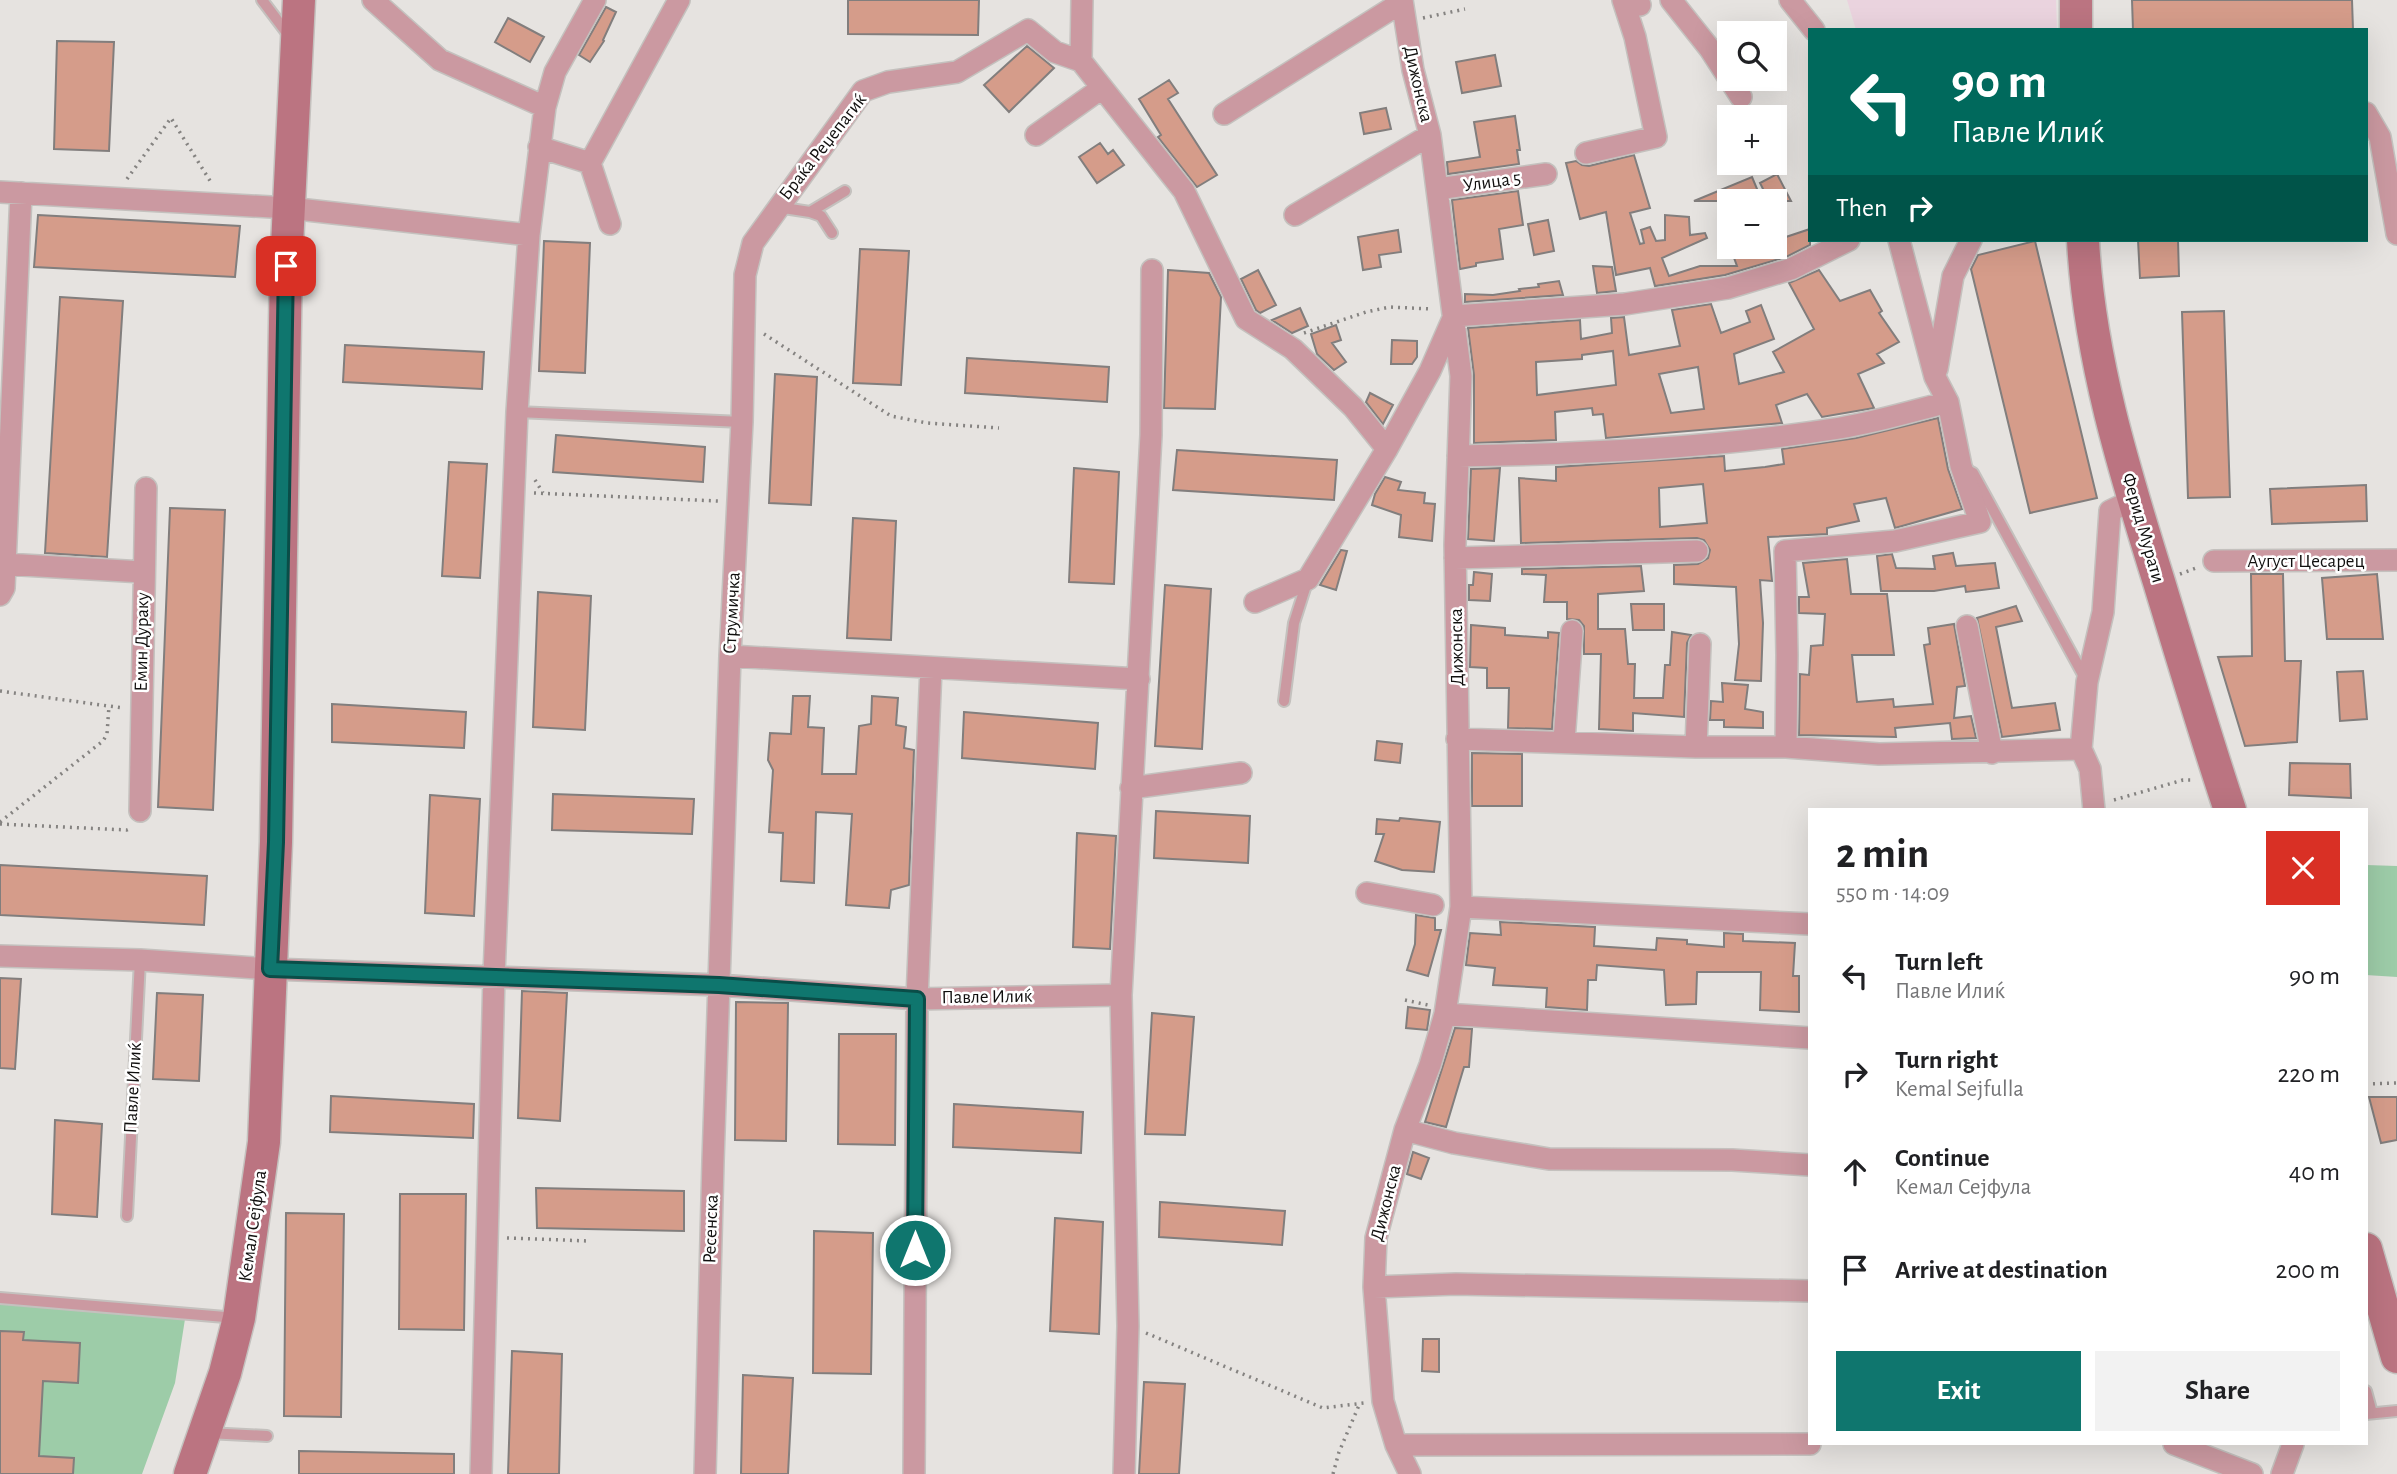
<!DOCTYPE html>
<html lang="en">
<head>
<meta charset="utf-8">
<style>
	body { margin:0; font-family:"Alegreya Sans",sans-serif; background:#f2f2f2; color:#202124; height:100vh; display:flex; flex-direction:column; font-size:26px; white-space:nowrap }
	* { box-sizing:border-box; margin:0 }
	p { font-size:23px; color:#757577 }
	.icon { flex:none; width:38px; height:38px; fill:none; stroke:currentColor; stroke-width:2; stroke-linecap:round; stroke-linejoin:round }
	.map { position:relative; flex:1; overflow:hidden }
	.details { position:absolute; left:1808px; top:808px; width:560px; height:637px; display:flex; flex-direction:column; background:#fff; border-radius:0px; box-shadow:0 7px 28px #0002 }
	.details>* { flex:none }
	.hud { position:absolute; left:1808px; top:28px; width:560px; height:214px; border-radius:0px; box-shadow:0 7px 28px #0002; background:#00695c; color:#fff; overflow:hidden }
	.tools { position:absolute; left:1717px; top:21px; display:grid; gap:14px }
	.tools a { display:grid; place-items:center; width:70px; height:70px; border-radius:0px; background:#fff; box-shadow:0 7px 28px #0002; font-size:35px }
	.pin { position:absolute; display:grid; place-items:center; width:60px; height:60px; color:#fff; margin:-30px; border-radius:14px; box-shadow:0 4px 10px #0006 }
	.me { position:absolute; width:77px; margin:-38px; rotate:0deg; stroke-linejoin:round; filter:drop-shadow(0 0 5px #0008) }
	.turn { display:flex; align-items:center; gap:24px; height:147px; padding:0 28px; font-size:32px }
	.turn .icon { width:91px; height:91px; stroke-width:2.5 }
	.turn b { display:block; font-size:49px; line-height:60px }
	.then { display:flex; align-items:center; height:66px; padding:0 28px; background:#0003; gap:14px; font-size:26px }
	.round { display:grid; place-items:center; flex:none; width:74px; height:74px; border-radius:0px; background:#f2f2f2 }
	.summary { display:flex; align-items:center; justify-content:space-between; height:119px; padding:0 28px }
	h1 { font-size:42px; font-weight:700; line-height:52px }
	.button { display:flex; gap:14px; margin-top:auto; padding:14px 28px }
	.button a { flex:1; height:80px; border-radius:0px; background:#0f766e; color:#fff; font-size:28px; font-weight:700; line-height:80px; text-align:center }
	.button a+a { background:#f2f2f2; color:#202124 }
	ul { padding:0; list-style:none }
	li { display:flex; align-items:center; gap:21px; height:98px; padding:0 28px }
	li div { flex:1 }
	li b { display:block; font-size:26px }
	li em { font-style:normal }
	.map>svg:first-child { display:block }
	.industrial { fill:#ead3de }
	.green { fill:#9dcca8 }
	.building { fill:#d59c8a; stroke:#827e7d; stroke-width:2; fill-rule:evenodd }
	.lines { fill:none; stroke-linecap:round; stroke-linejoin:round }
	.lane-casing { stroke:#c4c1be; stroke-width:14 }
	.street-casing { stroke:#c4c1be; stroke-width:24 }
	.secondary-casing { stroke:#c4c1be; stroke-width:35 }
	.path { stroke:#858381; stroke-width:3.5; stroke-dasharray:2 5; stroke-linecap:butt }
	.lane { stroke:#cb99a1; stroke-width:10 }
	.street { stroke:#cb99a1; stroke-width:21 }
	.secondary { stroke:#bb7481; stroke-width:32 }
	.route-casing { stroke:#0a4d48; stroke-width:18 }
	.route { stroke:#0f766e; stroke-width:12 }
	.labels { text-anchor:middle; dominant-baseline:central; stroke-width:5; stroke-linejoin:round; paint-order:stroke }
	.street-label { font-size:19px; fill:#100f0e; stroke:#fff }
</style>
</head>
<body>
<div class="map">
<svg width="2397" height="1474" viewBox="0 0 2397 1474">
	<rect width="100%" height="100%" fill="#e6e3e0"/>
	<path class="industrial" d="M1847 0H2056L2057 30H1856Z"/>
	<path class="green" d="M2366 865 2397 866V977L2366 975Z
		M0 1304 185 1319 175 1383 142 1474H0Z"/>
	<path class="building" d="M848 0H979L978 35 848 34Z
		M2132 0H2352L2353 30H2133Z
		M606 7 616 12 603 40 604 41 590 62 579 55Z
		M508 18 544 37 530 62 495 42Z
		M57 41 114 42 109 151 54 149Z
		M1027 46 1054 68 1009 112 984 85Z
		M1495 55 1501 86 1462 93 1456 62Z
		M1169 80 1178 93 1168 99 1217 175 1197 187 1158 137 1161 135 1139 99Z
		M1386 108 1391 129 1364 134 1360 113Z
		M1515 116 1520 150H1517L1519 164 1448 174 1447 162 1480 157 1474 122Z
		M1100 143 1108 154 1113 150 1124 165 1097 183 1079 157Z
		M1634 155 1650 208 1630 213 1640 244 1644 243 1641 230 1650 227 1656 241 1665 240V215L1689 217 1690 235 1705 233 1707 238 1662 258 1669 276 1700 266H1737L1733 255 1757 247H1774V241L1810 229V245L1786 257 1725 275 1655 286 1650 268 1616 275 1606 212 1580 219 1566 163 1576 161 1582 165 1589 166Z
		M1777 174 1791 201H1769L1760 183Z
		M1752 177 1760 196 1744 201H1694Z
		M1518 191 1523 225 1499 229 1503 259 1476 263V266L1460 269 1452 200Z
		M38 215 240 226 235 277 34 267Z
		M1548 220 1554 251 1534 255 1528 224Z
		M1398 230 1401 252 1379 255 1381 267 1363 270 1358 237Z
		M2138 240H2178L2179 276 2140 278Z
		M544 241 590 243 585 373 539 371Z
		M2035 241 2097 498 2030 513 1971 269 1978 255Z
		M860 249 909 251 901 385 853 383Z
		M1593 266 1612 267 1616 291 1597 293Z
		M1168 270 1209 273 1221 297 1215 409 1164 408Z
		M1258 270 1276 305 1260 313 1256 310 1241 279Z
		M1819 270 1840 301 1870 290 1882 311 1879 313 1899 342 1877 354 1884 363 1858 374 1874 408 1822 417 1807 394 1776 405 1782 423 1606 438 1603 414 1593 415 1592 408 1555 412 1556 440 1474 443V375L1468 328 1580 320 1581 339 1612 333 1611 318 1624 317 1629 355 1680 346 1672 310 1711 304 1721 333 1750 322 1746 311 1761 305 1774 339 1734 354 1739 384 1784 372 1773 352 1814 329 1789 283ZM1613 351 1616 385 1537 395 1536 362 1582 359V355ZM1698 367 1704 409 1671 413 1659 374Z
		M1559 281 1563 295 1465 302V294L1493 295 1520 291 1519 289 1539 287 1538 284Z
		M60 297 123 301 107 557 45 553Z
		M1300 308 1308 326 1292 333 1272 320Z
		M2224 311 2230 497 2188 498 2182 312Z
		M1336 325 1341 340 1332 343 1346 362 1334 370 1317 354 1311 334Z
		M1392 340 1417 341V357L1412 364H1391Z
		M345 345 484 352 482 389 343 382Z
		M967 358 1109 367 1107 402 965 393Z
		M775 374 817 377 811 505 769 503Z
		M1370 393 1393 405 1383 424 1366 402Z
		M1938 418 1948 469 1962 509 1895 528 1886 498 1854 504 1859 521 1827 528V534L1768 537 1772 581 1760 580 1763 623 1761 681 1735 680 1739 644 1736 587 1674 584V565L1698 564 1708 558 1710 550 1704 540 1697 538 1521 543 1519 478 1556 481V467L1724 456 1725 471 1765 467 1784 464 1782 449 1856 438ZM1703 484 1707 523 1660 527 1659 488Z
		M556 435 705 447 703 482 553 472Z
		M1177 450 1337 460 1334 500 1173 490Z
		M449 462 487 464 480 578 442 576Z
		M1074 468 1119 472 1114 584 1069 582Z
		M1500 468 1494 541 1468 539 1471 469Z
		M1385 477 1401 482 1398 490 1425 493 1424 503 1435 504 1432 541 1399 537 1401 515 1372 505 1375 494Z
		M2366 485 2367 521 2272 524 2270 489Z
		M170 508 225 510 213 810 158 807Z
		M853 518 896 521 891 640 847 638Z
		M1341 550 1347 551 1336 590 1320 585Z
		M1953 553 1956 566 1995 563 1999 588 1966 592 1965 586 1934 591H1881L1877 556 1892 554 1896 568 1935 569 1933 556Z
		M1847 559 1851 594H1887L1894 655H1852L1857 702 1893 699 1894 707 1933 704 1924 645 1930 644 1928 628 1954 624 1965 686 1957 687 1954 718 1971 716 1976 738 1952 739 1950 723 1895 728 1896 737 1799 735 1800 674 1809 675 1811 646 1823 645 1825 614 1799 613V597H1809L1803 563Z
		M1641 566 1644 591 1598 594V629H1625L1628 664H1635L1634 698H1663L1665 665H1670L1672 632 1691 635 1687 643 1684 717 1633 713V731L1599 729 1601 654H1584V626L1579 620 1567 619V602H1544L1546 575 1522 574V569Z
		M1474 572 1492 574 1490 601 1469 600V585H1473Z
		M2251 574H2283L2285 661H2301L2297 742 2245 746 2218 657 2252 656Z
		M2377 574 2383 639H2327L2322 578Z
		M1165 585 1211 589 1202 749 1155 746Z
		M538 592 591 596 585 730 533 727Z
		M1631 604H1664V630H1633Z
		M2016 606 2022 621 1996 627 2012 708 2055 703 2060 730 2002 737 1977 618Z
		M1471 625 1505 628V635L1548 638V632L1559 633 1552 729 1508 728 1509 688H1487V668L1470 667Z
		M2363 671 2367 719 2340 721 2337 672Z
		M1722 683 1748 685 1745 709 1763 712V728L1724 727V720H1710L1711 701 1723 702Z
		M793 696H810L808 727 824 728 822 774H856L859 726 871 724 872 696 898 698 896 725 906 727 904 748 914 750 909 885 891 890 889 908 846 905 852 814 816 812 814 883 781 881 783 833 769 832 773 770 768 760 770 733 791 734Z
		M332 704 466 712 464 748 332 742Z
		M964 712 1098 723 1095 769 962 758Z
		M1377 741 1402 744 1400 763 1375 760Z
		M1472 753 1522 754V806H1472Z
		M2290 763 2350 764 2351 798 2289 795Z
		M553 794 694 799 692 834 552 830Z
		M430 795 480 799 474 916 425 913Z
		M1156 811 1250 816 1248 863 1154 858Z
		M1400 818 1440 822 1434 872 1402 870 1375 861 1384 834H1376L1377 819 1399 821Z
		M1077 833 1116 836 1110 949 1073 947Z
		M0 865 207 876 204 925 0 915Z
		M1416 915 1435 918V930H1441L1428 976 1407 970 1415 944Z
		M1500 922 1595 927 1594 946 1656 950 1657 938 1687 940V944L1724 947V933L1743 934V941L1795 943 1793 976H1799V1012L1760 1010 1761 972H1697L1696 1004 1666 1005 1664 970 1597 965 1596 980H1588L1587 1010 1546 1007 1547 988 1493 985 1495 968 1466 965 1470 933 1501 935Z
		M0 978 21 979 15 1069 0 1068Z
		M522 991 567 993 560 1121 518 1118Z
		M157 993 203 995 199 1081 153 1079Z
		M736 1002 788 1003 786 1141 735 1140Z
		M1408 1007 1430 1010 1427 1030 1406 1028Z
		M1152 1013 1194 1017 1185 1135 1145 1134Z
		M1455 1028 1472 1029 1469 1067H1464L1446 1127 1425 1122Z
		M839 1034H896L895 1145 838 1144Z
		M331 1096 474 1104 473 1138 330 1132Z
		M2369 1097H2397V1140L2381 1143Z
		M954 1104 1083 1112 1081 1153 953 1147Z
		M55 1120 102 1124 97 1217 52 1214Z
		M1413 1152 1429 1158 1421 1179 1407 1174Z
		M536 1188 684 1191V1231L537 1228Z
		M400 1194H466L464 1330 399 1329Z
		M1160 1202 1285 1211 1282 1245 1159 1237Z
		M286 1213 344 1214 341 1417 284 1416Z
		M1055 1218 1103 1222 1099 1334 1050 1331Z
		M814 1231 873 1233 871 1374 813 1373Z
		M0 1331 24 1332 23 1340 80 1343 78 1383 43 1381 39 1456 74 1458 73 1474H0Z
		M1423 1339H1439V1372L1422 1371Z
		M512 1351 562 1354 559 1474H508Z
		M743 1375 793 1378 788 1474H741Z
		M1144 1382 1185 1384 1179 1474H1139Z
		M299 1451 454 1454V1474H299Z"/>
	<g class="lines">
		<defs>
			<path id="lane" d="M262 0 290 37
				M777 207 810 212 845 191
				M810 212 821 216 832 233
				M517 412 742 422
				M1969 471 1973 473 2086 680
				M1284 701 1294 623 1308 579
				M127 1216 140 960
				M0 1298 237 1318
				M2366 1391 2372 1413
				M2366 1414 2397 1411
				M207 1433 267 1436"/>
			<path id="street" d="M373 0 440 60 545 107
				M1402 0 1413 70 1430 135 1461 376 1455 545 1461 907 1445 1014 1430 1065 1405 1130 1376 1238 1374 1287 1383 1401 1396 1445 1410 1474
				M1638 0 1640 5
				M1671 0 1710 49 1741 97
				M1790 0 1814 30
				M1081 61 1184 191 1246 319 1293 349 1353 407 1387 449
				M1081 61 1082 0
				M2366 113 2380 137 2397 234
				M1224 114 1402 2
				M1036 135 1102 88
				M539 147 590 163 610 224
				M1586 153 1656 137 1635 37 1623 0
				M590 163 679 0
				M1437 189 1546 174
				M0 192 289 208 529 235 517 412 494 975 481 1474
				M1295 215 1430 135
				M529 235 545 107 555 72 595 0
				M1937 369 1953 276 1971 240
				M1458 456C1586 454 1714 448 1840 428 1877 422 1913 411 1948 402
				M1455 558 1697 551
				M2214 561 2397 560
				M5 564 143 572
				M0 595 4 588 21 193
				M1255 602 1308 579 1387 449 1430 371 1454 316 1625 304 1728 288 1791 269 1849 240
				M1967 626 1992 753
				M730 656 1139 679
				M1457 739 1696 747H1786L1879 754 2081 749
				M1564 741 1572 631
				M1696 747 1700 644
				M1786 747 1787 655 1785 551 1895 541 1980 522 1961 466 1948 402 1935 377 1899 240
				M1131 788 1241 773
				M2094 810 2090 769 2081 749 2087 682 2103 612 2110 511 2133 500
				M140 811 146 488
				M1367 893 1433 905
				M1461 907 1810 924
				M0 956 140 960 270 969 719 985 917 999 1121 995
				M1445 1014 1810 1038
				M1405 1130 1454 1143 1549 1159 1732 1160 1810 1165
				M1374 1287 1456 1284 1810 1291
				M2174 1444 2252 1474
				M1396 1445 1810 1444
				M705 1474 713 1161 730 656 742 422 745 275 753 243 863 91 888 82 957 72 1028 30 1055 52 1081 61
				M914 1474 917 999 931 668
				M1124 1474 1128 1326 1121 995 1151 435 1152 270
				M2282 1474 2293 1444"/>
			<path id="secondary" d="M2076 30V0
				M2083 240C2089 357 2124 470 2159 582 2182 658 2205 735 2230 810
				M2366 1249 2397 1357
				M190 1474 225 1373 239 1318 264 1142 276 842 286 266 299 0"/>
		</defs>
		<use href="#lane" class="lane-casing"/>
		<use href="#street" class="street-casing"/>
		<use href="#secondary" class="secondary-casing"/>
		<path class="path" d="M1423 18 1465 9
			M127 179 171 118 212 184
			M1304 333 1366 312 1390 307 1432 309
			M764 334 891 416 927 423 999 428
			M535 480 543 493
			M534 493 718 501
			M2180 574 2196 568
			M0 691 123 708
			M2114 800 2183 780H2194
			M0 822 103 741 107 734 109 706
			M0 824 127 830 132 828
			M1405 1000 1428 1005
			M2366 1084 2397 1083
			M507 1238 589 1241
			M1146 1333 1323 1408 1364 1403
			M1333 1474 1339 1452 1360 1403"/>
		<use href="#lane" class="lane"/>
		<use href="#street" class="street"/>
		<use href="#secondary" class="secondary"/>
	</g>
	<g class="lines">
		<defs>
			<path id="route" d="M286 266 276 842 270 969 719 985 917 999 915 1250"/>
		</defs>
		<use href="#route" class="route-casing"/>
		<use href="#route" class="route"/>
	</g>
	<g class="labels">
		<g class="street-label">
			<text transform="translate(1418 84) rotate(77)">Дижонска</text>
			<text transform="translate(823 147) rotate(-52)">Браќа Реџепагиќ</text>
			<text transform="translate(1492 182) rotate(-8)">Улица 5</text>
			<text transform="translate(2143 528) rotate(74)">Ферид Мурати</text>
			<text x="2306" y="561">Аугуст Цесарец</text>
			<text transform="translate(732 613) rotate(-87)">Струмичка</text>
			<text transform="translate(142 642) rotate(-89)">Емин Дураку</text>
			<text transform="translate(1457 647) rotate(-91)">Дижонска</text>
			<text transform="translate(987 997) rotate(-1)">Павле Илиќ</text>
			<text transform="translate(133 1088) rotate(-87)">Павле Илиќ</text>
			<text transform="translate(1386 1203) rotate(-76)">Дижонска</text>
			<text transform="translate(253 1226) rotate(-82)">Кемал Сејфула</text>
			<text transform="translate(711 1229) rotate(-88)">Ресенска</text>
		</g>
	</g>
</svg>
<div class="tools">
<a><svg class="icon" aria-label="search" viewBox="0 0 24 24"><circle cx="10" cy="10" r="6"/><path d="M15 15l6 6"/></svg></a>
<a>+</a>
<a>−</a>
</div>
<div class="pin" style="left:286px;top:266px;background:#d93025"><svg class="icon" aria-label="arrive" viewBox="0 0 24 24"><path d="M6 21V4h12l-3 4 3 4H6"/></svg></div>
<svg class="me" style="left:915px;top:1250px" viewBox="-20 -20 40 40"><circle r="17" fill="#0f766e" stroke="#fff" stroke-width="3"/><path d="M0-11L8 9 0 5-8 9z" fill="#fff"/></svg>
<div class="hud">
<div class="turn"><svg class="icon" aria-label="left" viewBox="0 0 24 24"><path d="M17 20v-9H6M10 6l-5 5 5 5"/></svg><div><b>90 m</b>Павле Илиќ</div></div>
<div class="then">Then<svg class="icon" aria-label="right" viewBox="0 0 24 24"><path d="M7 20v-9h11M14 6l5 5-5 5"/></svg></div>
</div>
<section class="details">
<div class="summary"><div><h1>2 min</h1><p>550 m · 14:09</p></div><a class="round" style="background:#d93025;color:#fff"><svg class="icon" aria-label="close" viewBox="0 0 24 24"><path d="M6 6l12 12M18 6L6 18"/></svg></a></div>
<ul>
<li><svg class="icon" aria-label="left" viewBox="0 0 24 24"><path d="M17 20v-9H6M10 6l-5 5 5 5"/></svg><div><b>Turn left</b><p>Павле Илиќ</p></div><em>90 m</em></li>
<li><svg class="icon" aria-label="right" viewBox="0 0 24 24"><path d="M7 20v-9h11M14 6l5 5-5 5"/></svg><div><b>Turn right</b><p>Kemal Sejfulla</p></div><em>220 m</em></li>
<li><svg class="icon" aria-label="ahead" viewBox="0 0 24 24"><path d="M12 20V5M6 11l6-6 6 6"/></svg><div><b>Continue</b><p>Кемал Сејфула</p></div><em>40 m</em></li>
<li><svg class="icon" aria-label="arrive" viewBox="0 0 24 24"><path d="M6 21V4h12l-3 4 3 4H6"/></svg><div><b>Arrive at destination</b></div><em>200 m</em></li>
</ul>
<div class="button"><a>Exit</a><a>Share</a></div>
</section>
</div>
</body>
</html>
